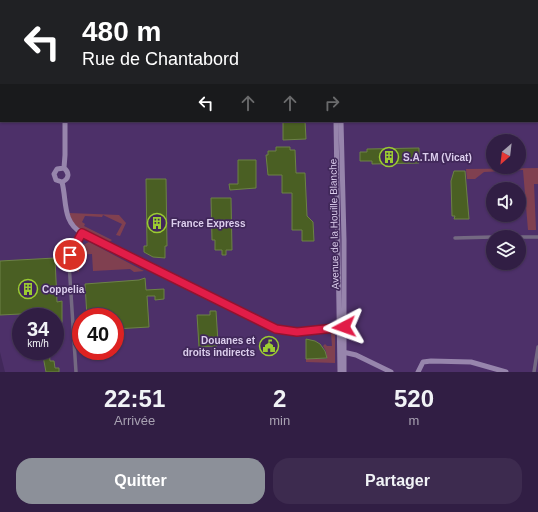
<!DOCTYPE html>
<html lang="fr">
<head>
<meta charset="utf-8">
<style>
	body { margin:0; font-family:Arial,sans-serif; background:#3d2b4f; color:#f1f3f6; height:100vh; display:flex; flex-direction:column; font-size:15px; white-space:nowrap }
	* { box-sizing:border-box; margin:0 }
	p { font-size:13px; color:#a8a2b2 }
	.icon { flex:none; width:22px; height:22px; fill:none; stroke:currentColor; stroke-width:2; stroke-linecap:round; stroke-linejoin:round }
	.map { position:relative; height:372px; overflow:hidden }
	.drawer { display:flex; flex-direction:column; background:#311e44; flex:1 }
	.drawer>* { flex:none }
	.top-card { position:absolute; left:0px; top:0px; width:538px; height:122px; box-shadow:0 1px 3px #0004,0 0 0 1px #4c3c5d; background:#202124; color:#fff; overflow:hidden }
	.needle { width:26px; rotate:208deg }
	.tools { position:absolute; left:486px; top:134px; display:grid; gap:8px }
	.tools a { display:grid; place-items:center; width:40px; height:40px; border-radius:50%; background:#311e44; box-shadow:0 1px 3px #0004,0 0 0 1px #4c3c5d; font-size:20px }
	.speed { position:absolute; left:12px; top:308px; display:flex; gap:8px; font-size:20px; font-weight:700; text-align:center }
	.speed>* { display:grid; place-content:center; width:52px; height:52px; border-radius:50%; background:#311e44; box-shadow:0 1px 3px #0004,0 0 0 1px #4c3c5d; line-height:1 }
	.speed small { font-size:10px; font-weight:400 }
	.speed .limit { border:6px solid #d22; background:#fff; color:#111 }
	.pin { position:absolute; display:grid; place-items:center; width:34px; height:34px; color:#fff; margin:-17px; border:2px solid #fff; border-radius:50%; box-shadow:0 1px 4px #0007 }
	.me { position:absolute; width:44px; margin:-22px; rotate:266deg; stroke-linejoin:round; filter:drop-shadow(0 0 3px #0008) }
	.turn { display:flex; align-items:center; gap:14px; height:84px; padding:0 16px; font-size:18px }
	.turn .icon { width:52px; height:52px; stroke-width:2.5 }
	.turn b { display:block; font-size:28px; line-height:34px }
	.lanes { display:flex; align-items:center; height:38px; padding:0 16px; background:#0003; justify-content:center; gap:20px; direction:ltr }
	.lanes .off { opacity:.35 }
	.eta { display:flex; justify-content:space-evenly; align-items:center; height:68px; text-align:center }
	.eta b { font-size:24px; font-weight:600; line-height:28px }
	.cta { display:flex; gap:8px; margin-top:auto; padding:8px 16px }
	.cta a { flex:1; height:46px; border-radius:16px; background:#8c9099; color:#fff; font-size:16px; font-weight:600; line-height:46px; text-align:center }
	.cta a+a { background:#3d2b4f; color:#f1f3f6 }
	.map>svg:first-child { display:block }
	.built { fill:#4d3069; fill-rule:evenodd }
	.green { fill:#804050 }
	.building { fill:#4a5f23; stroke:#6c8246 }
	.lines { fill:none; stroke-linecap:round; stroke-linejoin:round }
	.street { stroke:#746982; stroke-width:3.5 }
	.secondary { stroke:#9785ac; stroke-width:5 }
	.rail { stroke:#89759f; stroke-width:1; stroke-dasharray:2 4; stroke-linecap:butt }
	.route-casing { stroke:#92132f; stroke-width:10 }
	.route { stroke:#e11d48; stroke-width:7 }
	.labels { text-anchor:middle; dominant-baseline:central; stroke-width:3.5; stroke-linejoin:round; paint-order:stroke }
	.poi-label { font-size:10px; font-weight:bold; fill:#dcceed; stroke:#41285a; text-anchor:start }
	.street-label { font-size:10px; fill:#dcceed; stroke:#41285a }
</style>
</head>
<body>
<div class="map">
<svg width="538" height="372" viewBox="0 0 538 372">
	<rect width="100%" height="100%" fill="#41285a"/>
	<path class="built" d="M0 0H538V372H5L0 352ZM1 1H537V121H1ZM493 141H519V167H493ZM493 189H519V215H493ZM493 237H519V263H493ZM21 317H55V351H21ZM81 317H115V351H81Z"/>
	<path class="green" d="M538 168V184H534L536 230H528L523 170 484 172 475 179H467L466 169Z
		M69 213 119 215 126 223 120 236 116 235 122 224 103 215 102 217 85 216 82 222 85 224 84 226 112 240 108 243 78 228 73 224Z
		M89 242 93 244 144 271 134 272 130 269 93 271 92 254 78 255 79 272 75 270 74 258 77 250V248Z
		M321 332H331L335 335V363L306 362V359H327L326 351 323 346 325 344 327 346H332L331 333 320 334Z"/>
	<path class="building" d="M283 121H305L306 139 283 140Z
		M276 147H290V150H295L296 173H305L307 216 313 222 314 241H302V230H292V193H282V175H268L266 155H268V151H276Z
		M419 148V163L372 164V161H360V152H367V149Z
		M238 160H256V188L230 190 229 184H238Z
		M454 171H465L469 219H454L455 216H452L451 181Z
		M146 179H166L167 246H165V258L153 257 144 252V246H147Z
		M211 198H231L232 250H226V255H222V250H215V240H212Z
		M55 258 57 302 62 301V322L61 325 55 326V317H43L41 313 0 315V261Z
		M145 278 146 290 164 289V299L155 300V296H147L149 327 115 329V317H87L85 284 139 280Z
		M210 311H216L218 342 217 343V346L199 347 197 315H210Z
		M275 339 278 345 264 353 261 347Z
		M306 339 315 341 320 344 325 351 327 358 306 359Z
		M42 351H49L50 361H54L55 368H59V372H46Z"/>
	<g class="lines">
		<path class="street" d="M506 237H538
			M455 238 493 237
			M76 372 69 263 70 253 82 233
			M534 372 538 347"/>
		<path class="secondary" d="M334 0V1
			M339 0 340 1
			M0 55 1 56
			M336 121 340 372
			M341 121 344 240V372
			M64 168 65 155V121
			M62 182C67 201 62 222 82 233L277 329 294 332 344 327
			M62 182 56 180 54 174 57 169 64 168
			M62 182C69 179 70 173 64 168
			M343 352 356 355 391 372
			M418 372 423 362 431 361 471 362 506 372"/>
		<path class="rail" d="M27 1 32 0
			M0 4H1"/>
	</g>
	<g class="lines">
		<defs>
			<path id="route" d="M70 255 82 233 276 329 297 332 344 327"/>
		</defs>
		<use href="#route" class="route-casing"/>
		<use href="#route" class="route"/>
	</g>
	<defs>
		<symbol id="building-ring" viewBox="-11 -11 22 22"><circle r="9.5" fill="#41285a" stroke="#9bcb32" stroke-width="1.5"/><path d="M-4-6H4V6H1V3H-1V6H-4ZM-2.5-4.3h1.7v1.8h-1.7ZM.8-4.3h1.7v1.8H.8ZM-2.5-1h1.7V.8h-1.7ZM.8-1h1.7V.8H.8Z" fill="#9bcb32"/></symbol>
		<symbol id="civic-ring" viewBox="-11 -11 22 22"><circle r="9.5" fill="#41285a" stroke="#9bcb32" stroke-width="1.5"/><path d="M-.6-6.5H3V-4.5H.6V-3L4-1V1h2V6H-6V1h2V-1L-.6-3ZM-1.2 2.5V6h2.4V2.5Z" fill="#9bcb32"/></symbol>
	</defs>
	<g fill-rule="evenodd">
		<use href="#building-ring" x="378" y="146" width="22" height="22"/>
		<use href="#building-ring" x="146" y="212" width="22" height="22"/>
		<use href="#building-ring" x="17" y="278" width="22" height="22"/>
		<use href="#civic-ring" x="258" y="335" width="22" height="22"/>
	</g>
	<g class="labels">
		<g class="poi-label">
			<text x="403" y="157">S.A.T.M (Vicat)</text>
			<text x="171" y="223">France Express</text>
			<text x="42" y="289">Coppelia</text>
			<text x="255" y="340" text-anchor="end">Douanes et<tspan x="255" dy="12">droits indirects</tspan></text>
		</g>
		<g class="street-label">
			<text transform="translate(334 224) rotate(-91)">Avenue de la Houille Blanche</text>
		</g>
	</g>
</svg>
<div class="tools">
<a><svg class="needle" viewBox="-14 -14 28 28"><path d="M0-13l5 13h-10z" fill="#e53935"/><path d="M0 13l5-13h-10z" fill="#a8a2b2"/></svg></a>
<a><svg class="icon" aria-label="sound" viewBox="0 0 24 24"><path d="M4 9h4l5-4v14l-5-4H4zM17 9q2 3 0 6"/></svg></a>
<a><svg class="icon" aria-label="layers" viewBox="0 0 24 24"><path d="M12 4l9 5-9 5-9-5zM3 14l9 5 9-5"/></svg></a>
</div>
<div class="speed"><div>34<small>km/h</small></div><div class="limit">40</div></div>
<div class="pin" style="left:70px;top:255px;background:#d93025"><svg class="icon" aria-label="arrive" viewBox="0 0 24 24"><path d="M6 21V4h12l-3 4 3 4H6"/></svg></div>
<svg class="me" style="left:344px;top:327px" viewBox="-20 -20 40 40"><path d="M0-17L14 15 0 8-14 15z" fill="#e11d48" stroke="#fff" stroke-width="4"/></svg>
<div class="top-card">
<div class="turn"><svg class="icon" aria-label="left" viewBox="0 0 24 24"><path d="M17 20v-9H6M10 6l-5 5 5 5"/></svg><div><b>480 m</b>Rue de Chantabord</div></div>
<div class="lanes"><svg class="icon" aria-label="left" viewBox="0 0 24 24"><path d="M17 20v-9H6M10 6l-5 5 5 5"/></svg><svg class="icon off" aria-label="ahead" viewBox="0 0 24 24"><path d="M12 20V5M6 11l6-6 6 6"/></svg><svg class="icon off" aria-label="ahead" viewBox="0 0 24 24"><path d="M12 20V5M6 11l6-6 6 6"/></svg><svg class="icon off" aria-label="right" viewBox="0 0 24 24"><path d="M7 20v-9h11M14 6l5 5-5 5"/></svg></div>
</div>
</div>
<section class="drawer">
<div class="eta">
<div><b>22:51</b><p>Arrivée</p></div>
<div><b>2</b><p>min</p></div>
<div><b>520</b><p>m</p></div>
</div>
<div class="cta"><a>Quitter</a><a>Partager</a></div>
</section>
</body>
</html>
